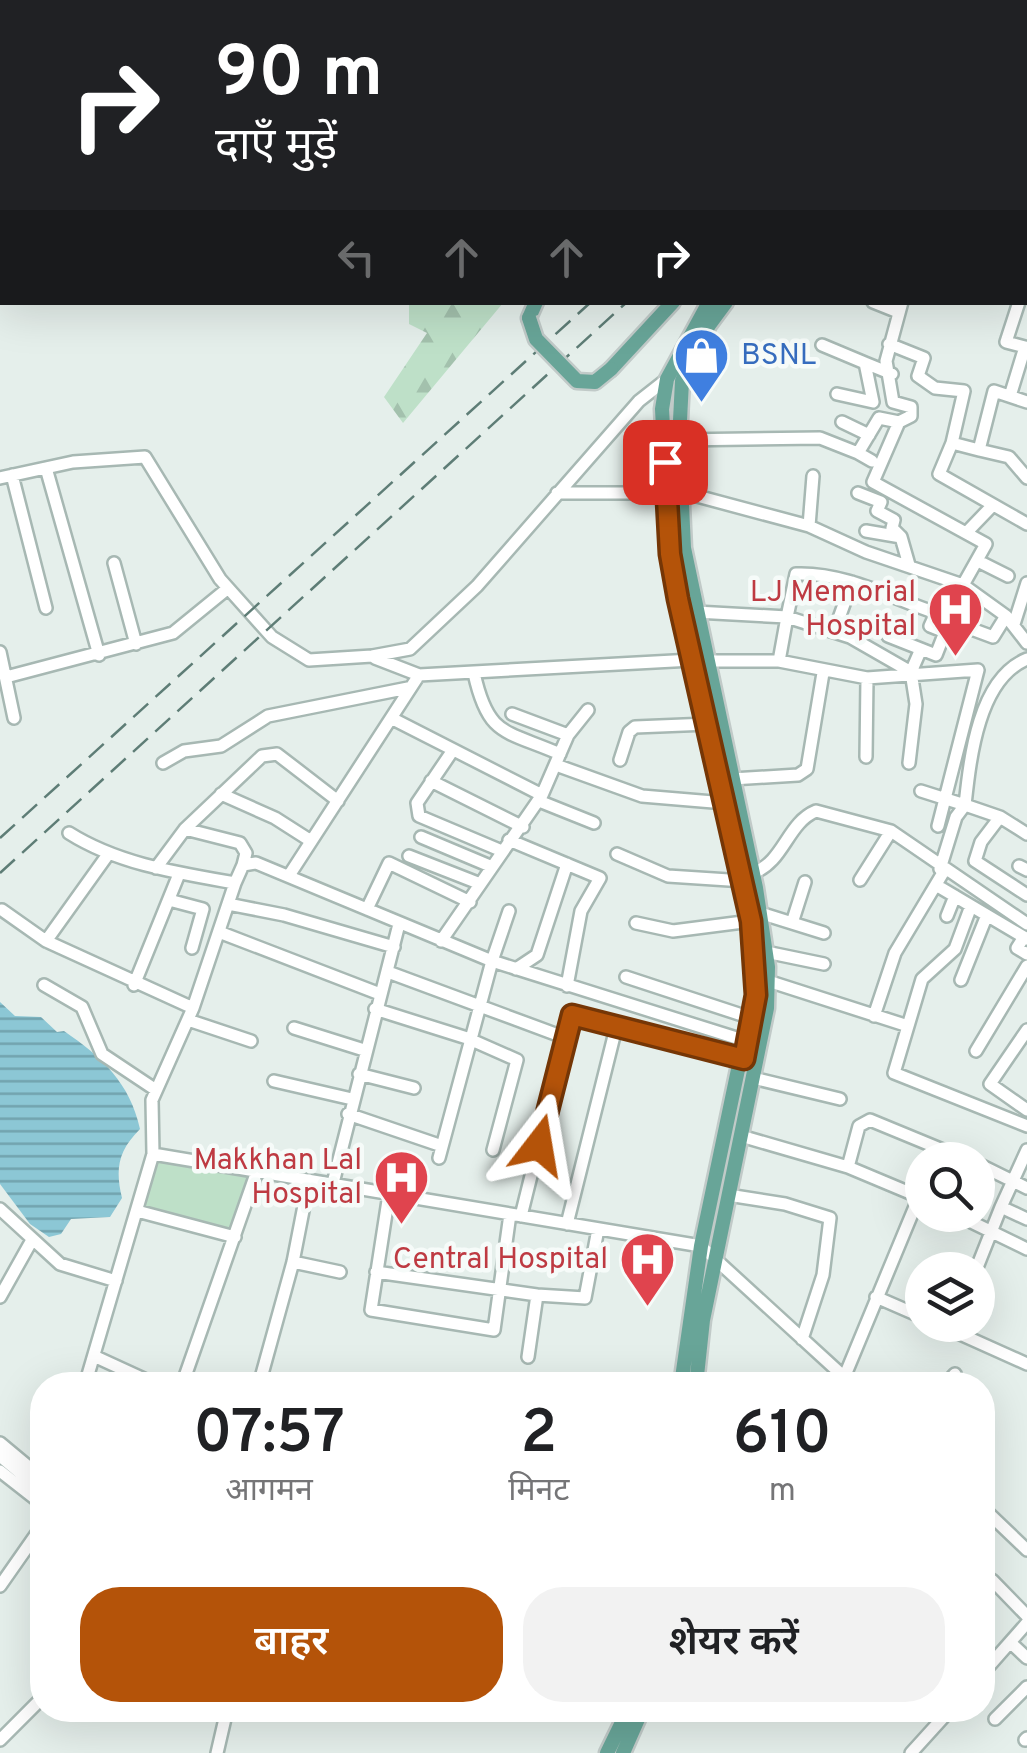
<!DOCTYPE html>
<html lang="hi">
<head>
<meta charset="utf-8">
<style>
	body { margin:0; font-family:Overpass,"Noto Sans Devanagari",sans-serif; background:#f2f2f2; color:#202124; height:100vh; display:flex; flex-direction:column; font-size:38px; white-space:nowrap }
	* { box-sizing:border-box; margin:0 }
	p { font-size:32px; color:#757577 }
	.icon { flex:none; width:55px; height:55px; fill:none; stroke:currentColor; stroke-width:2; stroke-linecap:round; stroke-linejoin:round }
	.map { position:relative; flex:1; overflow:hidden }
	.side { position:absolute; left:30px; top:1372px; width:965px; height:350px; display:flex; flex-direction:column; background:#fff; border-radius:40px; box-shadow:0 10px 40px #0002 }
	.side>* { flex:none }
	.banner { position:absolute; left:0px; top:0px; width:1028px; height:305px; box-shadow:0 10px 40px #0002; background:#202124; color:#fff; overflow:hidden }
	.fabs { position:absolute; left:905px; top:1142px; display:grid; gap:20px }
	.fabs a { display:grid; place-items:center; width:90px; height:90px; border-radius:50%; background:#fff; box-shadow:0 10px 40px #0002; font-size:50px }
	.pin { position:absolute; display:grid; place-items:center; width:85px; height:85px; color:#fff; margin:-42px; border-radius:20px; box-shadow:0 5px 15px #0006 }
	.me { position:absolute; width:110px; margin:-55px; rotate:14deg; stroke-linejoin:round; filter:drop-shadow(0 0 8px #0008) }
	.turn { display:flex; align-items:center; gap:35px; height:210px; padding:0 50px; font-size:45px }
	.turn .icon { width:130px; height:130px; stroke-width:2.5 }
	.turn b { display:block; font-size:70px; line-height:85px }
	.lanes { display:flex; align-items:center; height:95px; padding:0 50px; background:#0003; justify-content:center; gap:50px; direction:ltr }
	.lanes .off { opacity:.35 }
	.eta { display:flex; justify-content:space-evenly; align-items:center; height:170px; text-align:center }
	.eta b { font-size:60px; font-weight:600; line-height:70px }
	.action { display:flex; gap:20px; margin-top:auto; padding:20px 50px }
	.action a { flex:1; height:115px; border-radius:40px; background:#b45309; color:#fff; font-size:40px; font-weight:600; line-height:115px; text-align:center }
	.action a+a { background:#f2f2f2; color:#202124 }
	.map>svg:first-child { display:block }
	.green { fill:#bee0c8 }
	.forest { fill:url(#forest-firs) }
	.water { fill:url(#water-rules) }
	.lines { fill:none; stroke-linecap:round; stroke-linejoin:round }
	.minor-casing { stroke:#a7b8b3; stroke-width:16 }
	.major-casing { stroke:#c1cac8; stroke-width:19 }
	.minor { stroke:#fff; stroke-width:11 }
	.major { stroke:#68a598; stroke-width:14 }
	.rail { stroke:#5e7d76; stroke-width:2.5; stroke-dasharray:20 10; stroke-linecap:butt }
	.major-bridge-casing { stroke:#c1cac8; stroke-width:19; stroke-linecap:butt }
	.major-bridge { stroke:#68a598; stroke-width:14 }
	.route-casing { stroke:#753606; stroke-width:25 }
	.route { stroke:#b45309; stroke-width:18 }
	.labels { text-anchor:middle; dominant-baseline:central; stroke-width:9; stroke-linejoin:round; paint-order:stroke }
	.shop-label { font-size:30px; fill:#366cbe; stroke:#f6fbf9; text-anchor:start }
	.health-label { font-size:30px; fill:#be3a42; stroke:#f6fbf9; text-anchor:end }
</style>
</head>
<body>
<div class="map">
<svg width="1027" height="1753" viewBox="0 0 1027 1753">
	<defs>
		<pattern id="forest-firs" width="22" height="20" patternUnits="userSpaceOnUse" patternTransform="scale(2.5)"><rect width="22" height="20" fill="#bee0c8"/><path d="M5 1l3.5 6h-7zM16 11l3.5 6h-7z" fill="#a3c1ad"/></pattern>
		<pattern id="water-rules" width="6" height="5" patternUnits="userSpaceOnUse" patternTransform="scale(2.5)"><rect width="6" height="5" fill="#8cc7d5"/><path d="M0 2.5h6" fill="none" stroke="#72a3ae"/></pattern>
	</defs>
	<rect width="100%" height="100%" fill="#e5efeb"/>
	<path class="green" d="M156 1158 252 1173 232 1234 141 1209Z"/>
	<path class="forest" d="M409 303H503L403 423 384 397 427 333 409 324Z"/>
	<path class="water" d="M0 1002 15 1016 41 1017 57 1032 64 1031C102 1057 130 1083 140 1129 118 1151 115 1169 122 1198L110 1217 71 1219 61 1234 49 1237 30 1224 0 1184Z"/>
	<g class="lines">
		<defs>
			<path id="minor" d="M818 2 821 0
				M0 27 2 38
				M0 47H2
				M1025 105 1027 110
				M0 125 2 124
				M1025 134 1027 133
				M1025 160H1026
				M1025 236H1027
				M1025 245 1027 246
				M873 302 898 312
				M902 302 886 361 893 402 911 407V416L899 422 873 482 986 544 963 585
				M889 344 924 358 918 376 935 388 964 391 952 443
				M822 345 865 363
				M837 394 873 402 865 363 892 374
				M1010 396 1025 347 1006 342 1019 302
				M1027 402 994 391 979 450 952 443 939 474 1027 524
				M842 422 869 435
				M679 440 820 438 858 453
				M979 450 1009 457 1027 478
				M872 461 858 453 879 418 899 422
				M46 468 99 655
				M12 475 46 608
				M0 478 73 462 145 457 220 579 272 637 309 660 372 656 410 649 477 586 639 401 667 379
				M682 492 809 526 866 552 963 585 1006 616 1027 643
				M557 493H668
				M858 493 881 502 877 511 894 520 892 528 901 537
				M809 526 813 476
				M866 531 901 537 909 565
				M967 532 993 505
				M978 561 1008 576
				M114 563 136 644
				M696 612 787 617 796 574C845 572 891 598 936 613L930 626 945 632 950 621 993 637 1006 616
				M1014 624 1027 583
				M834 632 852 582
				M888 636 936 655 945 632
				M0 652 14 718
				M375 658 419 675
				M1027 659C978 679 970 759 965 805L1000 817 1027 834
				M707 661H779L867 678 978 670 938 826
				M779 661 787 617 850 637 911 672 921 649
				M474 673C488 737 505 730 560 754
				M6 677 173 633 227 589
				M512 714 568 735
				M393 719 542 795 441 941
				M453 750 417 803 419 816 502 851
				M866 757 867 678
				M620 760 629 732 635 727 708 724
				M163 763 184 751 221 746 268 716 408 688
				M909 763 916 704 911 672
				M556 765 642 796 725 803
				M732 779 798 775 807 769 823 673
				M431 781 523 827
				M921 791 965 805 956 817 940 869
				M221 794 275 818 311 841
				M542 795 568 735 588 710
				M539 801 594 823
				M1000 817 981 842 975 861 1027 895
				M185 829 240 843 246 853 243 865
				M69 833C118 864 178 873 235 883L193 1008 152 1100 153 1154
				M421 837 490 866
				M509 840 600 878 581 911 567 986
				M617 854 668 876 744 881
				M409 856 478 883
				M1019 866 1027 870
				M156 868 185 829 262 756 277 754 338 801
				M753 873C784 862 787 823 816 811L891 831 1027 924
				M290 874 419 675 692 660
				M860 880 891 831
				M235 883 243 865 256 863 492 961 509 911
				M941 888 1027 939
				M169 900 203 909 192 948
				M228 904 284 915 394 947
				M971 906 955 949 922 979 894 1073 1027 1126
				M367 909 389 863 470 902
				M2 910 46 941 193 1008
				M760 913 824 933
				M947 916 955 896
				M636 923 673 931 751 921
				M792 923 805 882
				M219 932 380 994
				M1024 937 1017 948 1027 954
				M46 941 109 853
				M766 952 824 964
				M516 969 537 955 567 864
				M388 972 566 1038
				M626 977 751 1018
				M961 980 987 915
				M768 981 908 1026
				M44 985 82 1007 102 1054 156 1090
				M134 985 179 874
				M375 1009 467 1038 517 1060 493 1150
				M874 1016 895 953 944 871
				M188 1020 251 1041
				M294 1028 364 1050
				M1027 1030 990 1084 1027 1110
				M976 1051 1027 966
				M359 1074 414 1088
				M753 1078 840 1099
				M274 1081 352 1099
				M348 1114 442 1146
				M741 1136 848 1167 922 1198
				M1027 1150 1001 1207 1027 1219
				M439 1158 492 961 746 1041
				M978 1164 1027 1188
				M848 1167 859 1126 870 1120 967 1160
				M333 1183 399 924
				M389 1194 371 1310 494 1330 510 1214
				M728 1195 785 1204 830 1218 823 1275 802 1339
				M0 1209 60 1264 116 1281
				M137 1211 235 1237
				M957 1215 1027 1249
				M521 1216 571 1015 743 1059
				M567 1224 616 1028
				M293 1262 340 1272
				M976 1270 1001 1207
				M376 1272 537 1295
				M0 1297 32 1240
				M876 1297 922 1317
				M940 1325 1027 1364
				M96 1357 157 1385
				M528 1357 537 1295 585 1298 598 1229
				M85 1385 153 1154 701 1246 853 1385
				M182 1385 257 1171
				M259 1385 293 1262 309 1180
				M841 1385 919 1197
				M945 1385 955 1374
				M0 1443 42 1478
				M0 1456 42 1491
				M0 1471 42 1504
				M982 1507 1027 1550
				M992 1580 1027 1616
				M0 1586 42 1526
				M1011 1643 1027 1658
				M982 1674 1027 1623
				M995 1719 1027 1687
				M0 1740 42 1698
				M1025 1740 1027 1738
				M217 1753 227 1710
				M911 1753 950 1710"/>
			<path id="major" d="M506 0 510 2
				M521 0 523 2
				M427 2 433 0
				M1025 20 1027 19
				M1025 35 1027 33
				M0 177 2 176
				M0 192 2 191
				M529 318 536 302
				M611 369 673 302
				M681 1385 701 1246 757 979 744 881 670 554 662 409 667 379 709 302
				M696 1385 703 1320 767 1008 768 967 756 888 684 548 679 440 682 381 709 325 726 302
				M607 1753 628 1710
				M623 1753 642 1710"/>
		</defs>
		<use href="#minor" class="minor-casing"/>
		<use href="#major" class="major-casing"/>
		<use href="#minor" class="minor"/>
		<use href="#major" class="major"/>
		<path class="rail" d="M904 2 906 0
			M941 2 944 0
			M963 2 966 0
			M0 838 591 302
			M0 873 627 302"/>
		<defs>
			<path id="major-bridge" d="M529 318 536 339 577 381 595 382 611 369"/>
		</defs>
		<use href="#major-bridge" class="major-bridge-casing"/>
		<use href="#major-bridge" class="major-bridge"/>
	</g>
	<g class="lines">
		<defs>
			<path id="route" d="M539 1145 572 1015 744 1059 756 995 751 921 678 599 670 554 665 462"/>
		</defs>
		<use href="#route" class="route-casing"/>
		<use href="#route" class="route"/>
	</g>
	<defs>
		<symbol id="shop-pin" viewBox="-11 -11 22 30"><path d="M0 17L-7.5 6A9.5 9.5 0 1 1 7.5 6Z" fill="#3f7fe0" stroke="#f6fbf9"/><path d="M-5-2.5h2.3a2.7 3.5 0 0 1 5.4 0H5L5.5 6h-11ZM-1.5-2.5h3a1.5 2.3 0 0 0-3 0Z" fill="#fff"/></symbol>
		<symbol id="hospital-pin" viewBox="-11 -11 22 30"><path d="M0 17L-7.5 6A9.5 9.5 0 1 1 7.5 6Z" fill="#e0444e" stroke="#f6fbf9"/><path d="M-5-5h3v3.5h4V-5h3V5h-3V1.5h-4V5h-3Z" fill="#fff"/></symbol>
	</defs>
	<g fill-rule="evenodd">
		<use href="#shop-pin" x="670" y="324" width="63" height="86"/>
		<use href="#hospital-pin" x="924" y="578" width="63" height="86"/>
		<use href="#hospital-pin" x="370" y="1146" width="63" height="86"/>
		<use href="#hospital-pin" x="616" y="1228" width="63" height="86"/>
	</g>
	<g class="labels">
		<g class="shop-label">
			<text x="741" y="356">BSNL</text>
		</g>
		<g class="health-label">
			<text x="916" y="593">LJ Memorial<tspan x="916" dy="34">Hospital</tspan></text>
			<text x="362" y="1161">Makkhan Lal<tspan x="362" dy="34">Hospital</tspan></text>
			<text x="608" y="1260">Central Hospital</text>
		</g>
	</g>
</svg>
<div class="fabs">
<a><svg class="icon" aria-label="search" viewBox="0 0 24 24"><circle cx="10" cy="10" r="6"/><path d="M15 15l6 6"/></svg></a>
<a><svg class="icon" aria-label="layers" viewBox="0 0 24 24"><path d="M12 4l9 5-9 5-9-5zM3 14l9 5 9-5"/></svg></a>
</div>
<div class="pin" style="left:665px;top:462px;background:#d93025"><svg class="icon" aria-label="arrive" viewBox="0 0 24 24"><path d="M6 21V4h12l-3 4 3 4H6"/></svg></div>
<svg class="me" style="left:539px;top:1145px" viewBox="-20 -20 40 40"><path d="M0-17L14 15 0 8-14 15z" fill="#b45309" stroke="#fff" stroke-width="4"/></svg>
<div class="banner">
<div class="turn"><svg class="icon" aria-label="right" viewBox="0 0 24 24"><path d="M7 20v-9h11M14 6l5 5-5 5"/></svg><div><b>90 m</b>दाएँ मुड़ें</div></div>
<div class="lanes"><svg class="icon off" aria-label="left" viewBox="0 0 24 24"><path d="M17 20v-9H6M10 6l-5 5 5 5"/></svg><svg class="icon off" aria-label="ahead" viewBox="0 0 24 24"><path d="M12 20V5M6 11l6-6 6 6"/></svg><svg class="icon off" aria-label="ahead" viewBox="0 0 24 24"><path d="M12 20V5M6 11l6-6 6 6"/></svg><svg class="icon" aria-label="right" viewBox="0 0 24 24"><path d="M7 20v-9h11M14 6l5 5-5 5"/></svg></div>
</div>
<section class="side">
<div class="eta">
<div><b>07:57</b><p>आगमन</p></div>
<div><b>2</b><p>मिनट</p></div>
<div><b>610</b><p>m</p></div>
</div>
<div class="action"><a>बाहर</a><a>शेयर करें</a></div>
</section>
</div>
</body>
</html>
